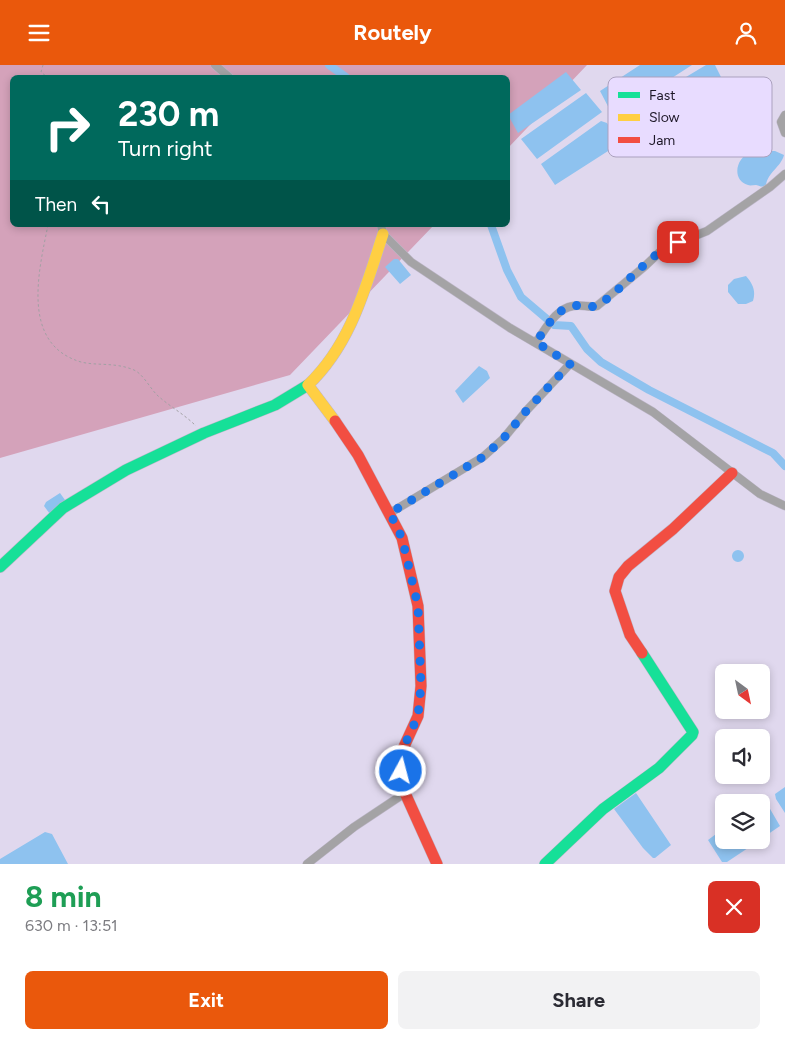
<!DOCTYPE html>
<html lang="en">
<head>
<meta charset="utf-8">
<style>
	body { margin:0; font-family:Figtree,sans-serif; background:#f2f2f3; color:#2b2b33; height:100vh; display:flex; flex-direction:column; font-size:19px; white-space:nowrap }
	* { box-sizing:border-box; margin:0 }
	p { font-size:16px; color:#7c7c81 }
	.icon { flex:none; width:28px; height:28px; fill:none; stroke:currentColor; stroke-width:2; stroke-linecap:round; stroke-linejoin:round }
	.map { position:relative; height:799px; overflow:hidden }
	.panel { display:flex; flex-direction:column; background:#fff; flex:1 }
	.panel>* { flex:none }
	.top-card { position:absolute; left:10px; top:10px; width:500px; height:152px; border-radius:8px; box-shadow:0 2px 8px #0003; background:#00695c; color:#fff; overflow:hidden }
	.needle { width:32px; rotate:147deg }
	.fabs { position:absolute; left:715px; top:599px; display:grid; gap:10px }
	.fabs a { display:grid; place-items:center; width:55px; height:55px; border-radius:8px; background:#fff; box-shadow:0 2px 8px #0003; font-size:25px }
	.pin { position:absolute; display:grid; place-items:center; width:42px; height:42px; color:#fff; margin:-21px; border-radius:10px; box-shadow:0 2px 8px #0006 }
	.me { position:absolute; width:55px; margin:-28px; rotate:7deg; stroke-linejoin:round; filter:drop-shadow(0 0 4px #0008) }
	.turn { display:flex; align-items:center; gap:18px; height:105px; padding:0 25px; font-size:22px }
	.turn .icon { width:65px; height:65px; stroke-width:2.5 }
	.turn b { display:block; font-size:35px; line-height:42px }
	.then { display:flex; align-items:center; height:48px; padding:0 25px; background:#0003; gap:10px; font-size:19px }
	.round { display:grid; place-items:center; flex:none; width:52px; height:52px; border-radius:8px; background:#f2f2f3 }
	.head { display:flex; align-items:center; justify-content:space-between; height:85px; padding:0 25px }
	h1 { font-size:30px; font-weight:700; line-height:38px; color:#1e9e55 }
	.primary-button { display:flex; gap:10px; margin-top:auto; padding:10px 25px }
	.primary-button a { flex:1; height:58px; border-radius:8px; background:#ea580c; color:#fff; font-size:20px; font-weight:700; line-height:58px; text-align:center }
	.primary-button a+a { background:#f2f2f3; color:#2b2b33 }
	header { display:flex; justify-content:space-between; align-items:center; height:65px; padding:0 25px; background:#ea580c; color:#fff; font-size:22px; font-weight:700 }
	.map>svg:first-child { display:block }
	.forest { fill:#d4a2ba }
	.water { fill:#8ec2ef }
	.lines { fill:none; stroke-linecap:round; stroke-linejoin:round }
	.canal { stroke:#8ec2ef; stroke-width:8 }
	.street-casing { stroke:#beb7c9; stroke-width:9 }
	.fast-casing { stroke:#beb7c9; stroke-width:12 }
	.slow-casing { stroke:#beb7c9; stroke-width:12 }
	.jam-casing { stroke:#beb7c9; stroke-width:12 }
	.path { stroke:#a1a0a3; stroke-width:1; stroke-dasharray:2.5 2.5; stroke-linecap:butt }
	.street { stroke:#a4a3a5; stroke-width:8 }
	.fast { stroke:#16e098; stroke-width:11 }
	.slow { stroke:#ffcf43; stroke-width:11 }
	.jam { stroke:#f24e42; stroke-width:11 }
	.route { stroke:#1a73e8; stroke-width:9; stroke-dasharray:0 16.2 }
	.key { fill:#e8dcff; stroke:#aba1be; stroke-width:1 }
	.key-label { font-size:14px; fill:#1d1727 }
</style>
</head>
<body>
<header><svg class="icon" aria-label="menu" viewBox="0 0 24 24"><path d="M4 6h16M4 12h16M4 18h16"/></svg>Routely<svg class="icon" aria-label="person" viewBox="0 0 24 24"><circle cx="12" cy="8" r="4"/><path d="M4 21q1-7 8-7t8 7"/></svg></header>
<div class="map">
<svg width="785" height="799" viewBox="0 0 785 799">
	<rect width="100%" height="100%" fill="#e0d8ee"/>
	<path class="forest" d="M0 0H587L508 83V12H12V160H434L290 310 0 393Z"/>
	<path class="water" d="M640 0H692L613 51 600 26Z
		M706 0H715L724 18 630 79 616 54Z
		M566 7 581 25 518 68 508 50Z
		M586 28 602 47 537 94 521 74Z
		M601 56 607 58 619 79 555 120 541 99Z
		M775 86 784 90C781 102 768 107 766 120 761 123 761 121 756 120 753 120 750 121 748 120 731 115 736 92 751 87 758 85 768 86 775 86Z
		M394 194H398L411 210 400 219 385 202Z
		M746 211C753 219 756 226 753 236L746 239H738L728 227V220L734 214Z
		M479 301 487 306 490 313 463 338 455 326Z
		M60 428 65 435 50 449 44 441 46 437Z
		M732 491a6 6 0 1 1 12 0a6 6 0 1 1-12 0Z
		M785 722V748L776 734 775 729Z
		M636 728 671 780 655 793H653L643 783 614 744Z
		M766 737 780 761 761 774V738Z
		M724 763V775H760L727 797H722L708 775Z
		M45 767 52 769 68 799H0V794Z"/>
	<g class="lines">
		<path class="canal" d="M329 0 346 12
			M491 160 507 205 521 232 554 260 571 261 587 284 601 297 649 325 773 388 785 401"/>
		<defs>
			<path id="street" d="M215 0 229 12
				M785 50 781 57 785 68
				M381 160 383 169 411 197 510 263 653 347 760 429 785 441
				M536 277C546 264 555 244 573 241 582 239 589 243 597 241L644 202 664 183 707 166 770 122 785 109
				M390 448 483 392 503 374 527 345 570 299
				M307 799 354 762 405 728"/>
			<path id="fast" d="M0 502 63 443 126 405 204 368 275 340 308 320
				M545 799 603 744 659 703 692 670 693 667 642 588"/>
			<path id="slow" d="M335 356 308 320C351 279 365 224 383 169"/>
			<path id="jam" d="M335 356 358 390 402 473 418 541 421 621 418 651 402 686 401 706 405 728 437 799
				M642 588 630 570 615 526 619 512 628 501 673 464 732 408"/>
		</defs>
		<use href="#street" class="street-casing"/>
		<use href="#fast" class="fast-casing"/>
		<use href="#slow" class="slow-casing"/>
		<use href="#jam" class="jam-casing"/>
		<path class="path" d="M43 0 41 7 47 12
			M107 12H108
			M48 160C39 205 20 279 81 297 97 301 115 297 134 305 143 309 150 323 157 330 169 341 184 349 196 361"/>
		<use href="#street" class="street"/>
		<use href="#fast" class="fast"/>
		<use href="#slow" class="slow"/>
		<use href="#jam" class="jam"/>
	</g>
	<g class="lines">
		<path class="route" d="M401 706 402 686 418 651 421 621 418 541 402 473 390 448 483 392 503 374 527 345 570 299 536 277C546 264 555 244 573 241 582 239 588 243 597 241 625 223 649 188 678 177"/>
	</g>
	<rect x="608" y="12" width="164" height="80" rx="8" class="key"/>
	<rect x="618" y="27" width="22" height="6" fill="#16e098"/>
	<rect x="618" y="49" width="22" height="7" fill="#ffcf43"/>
	<rect x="618" y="72" width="22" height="6" fill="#f24e42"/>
	<g class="key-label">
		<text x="649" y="35">Fast</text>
		<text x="649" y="57">Slow</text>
		<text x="649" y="80">Jam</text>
	</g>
</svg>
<div class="fabs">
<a><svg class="needle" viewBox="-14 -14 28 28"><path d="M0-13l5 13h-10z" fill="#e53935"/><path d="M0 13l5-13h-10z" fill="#7c7c81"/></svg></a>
<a><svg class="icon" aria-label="sound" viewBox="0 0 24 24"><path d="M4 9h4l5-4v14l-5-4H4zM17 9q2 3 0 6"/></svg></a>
<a><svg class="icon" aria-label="layers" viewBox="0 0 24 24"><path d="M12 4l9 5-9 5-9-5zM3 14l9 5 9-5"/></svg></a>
</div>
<div class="pin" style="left:678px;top:177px;background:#d93025"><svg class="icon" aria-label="arrive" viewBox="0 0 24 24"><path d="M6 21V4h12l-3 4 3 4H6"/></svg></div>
<svg class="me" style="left:401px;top:706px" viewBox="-20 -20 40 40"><circle r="17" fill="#1a73e8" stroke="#fff" stroke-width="3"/><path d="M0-11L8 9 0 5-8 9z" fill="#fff"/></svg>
<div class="top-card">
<div class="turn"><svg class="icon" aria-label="right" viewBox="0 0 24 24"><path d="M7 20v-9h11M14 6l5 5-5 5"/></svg><div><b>230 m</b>Turn right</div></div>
<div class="then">Then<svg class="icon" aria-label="left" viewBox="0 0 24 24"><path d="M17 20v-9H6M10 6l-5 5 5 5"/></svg></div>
</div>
</div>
<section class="panel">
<div class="head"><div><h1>8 min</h1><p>630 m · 13:51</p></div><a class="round" style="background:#d93025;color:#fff"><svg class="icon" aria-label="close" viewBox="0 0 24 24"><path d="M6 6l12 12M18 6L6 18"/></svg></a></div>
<div class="primary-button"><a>Exit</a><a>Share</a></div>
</section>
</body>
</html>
